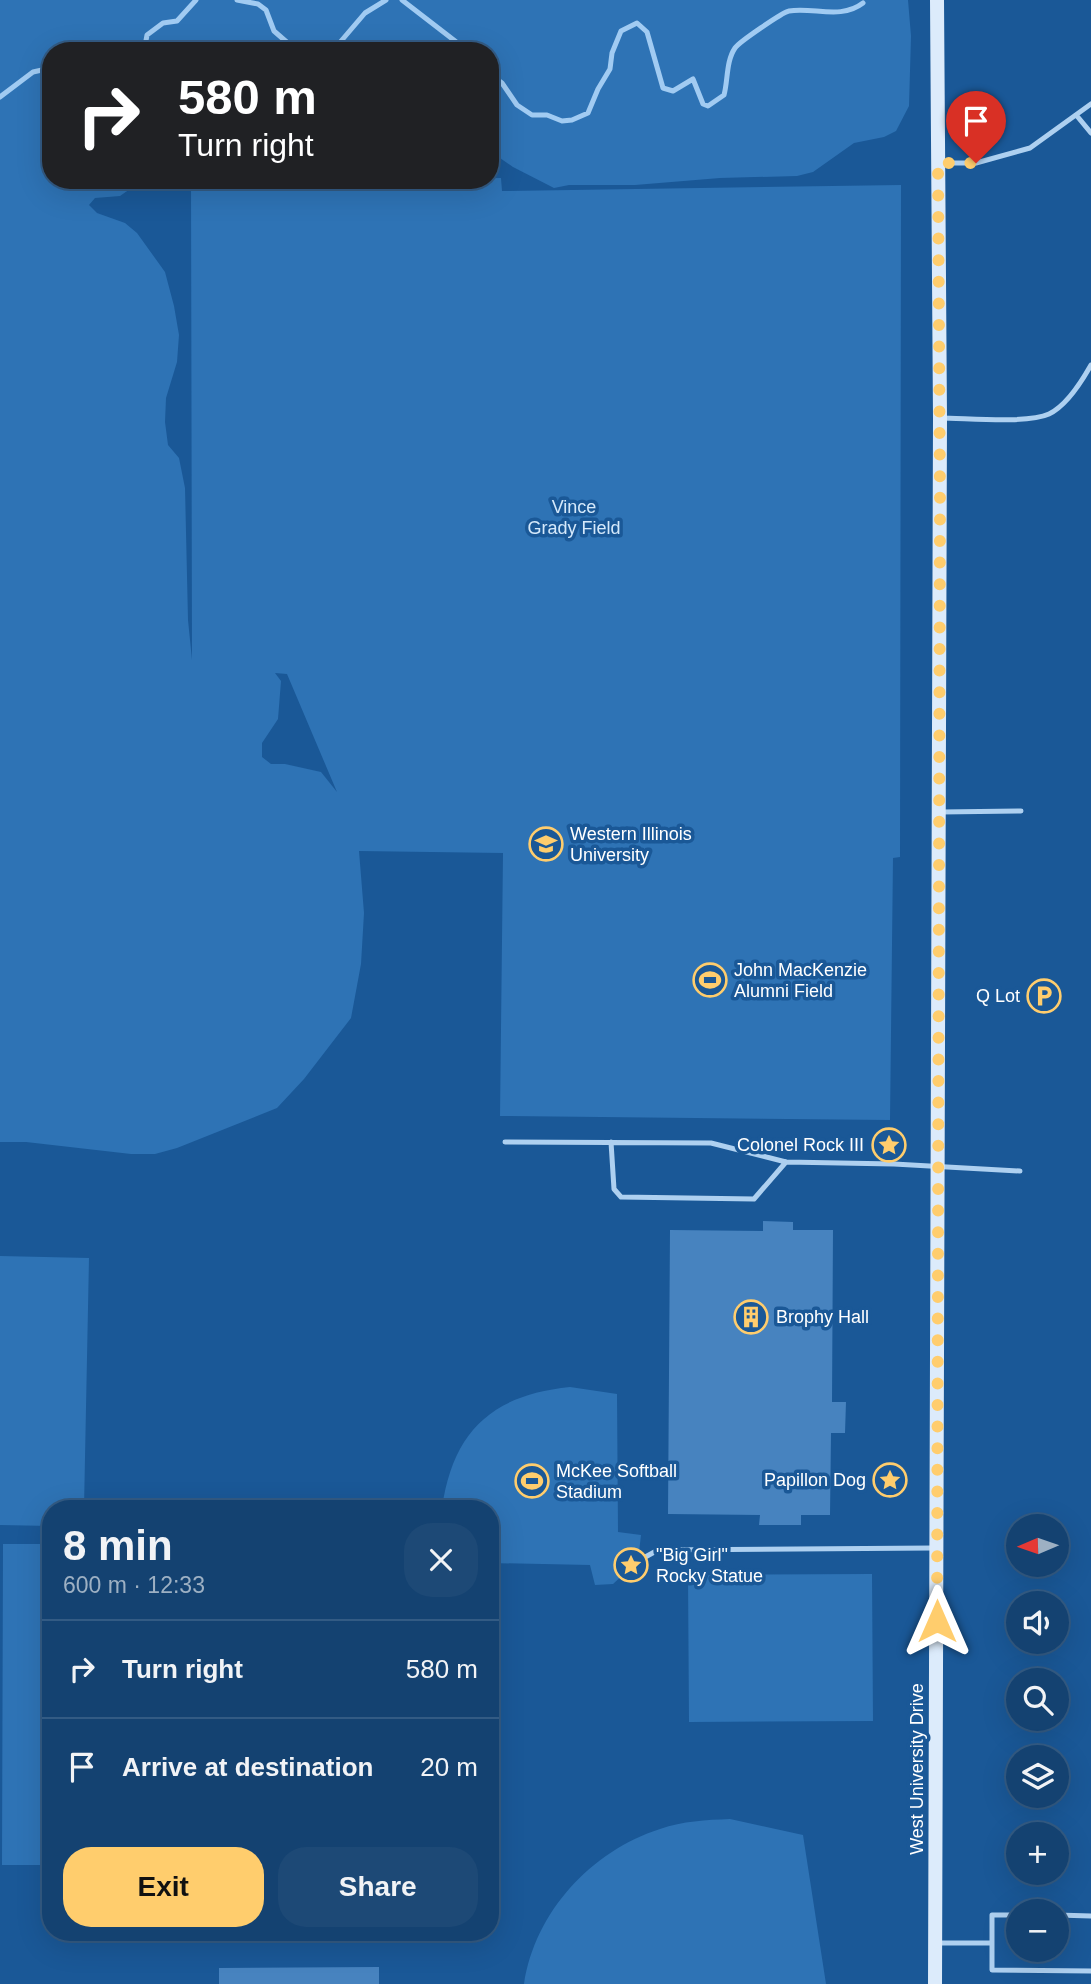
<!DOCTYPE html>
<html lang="en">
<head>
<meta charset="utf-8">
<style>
	body { margin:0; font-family:Arial,sans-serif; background:#1d4976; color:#f1f3f6; height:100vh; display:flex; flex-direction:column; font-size:26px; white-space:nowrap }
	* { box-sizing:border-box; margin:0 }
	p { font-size:23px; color:#9db0c3 }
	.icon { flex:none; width:38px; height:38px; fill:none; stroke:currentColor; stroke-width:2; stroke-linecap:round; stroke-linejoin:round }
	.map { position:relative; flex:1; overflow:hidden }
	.panel { position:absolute; left:42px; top:1500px; width:457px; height:441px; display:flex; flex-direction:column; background:#144271; border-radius:28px; box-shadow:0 7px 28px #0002,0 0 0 2px #335b84 }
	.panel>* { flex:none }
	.top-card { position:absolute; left:42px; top:42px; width:457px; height:147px; border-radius:28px; box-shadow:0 7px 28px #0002,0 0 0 2px #335b84; background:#202124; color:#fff; overflow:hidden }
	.needle { width:46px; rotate:268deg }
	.buttons { position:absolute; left:1006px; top:1514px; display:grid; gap:14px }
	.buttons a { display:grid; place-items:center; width:63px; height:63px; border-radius:50%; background:#144271; box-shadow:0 7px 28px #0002,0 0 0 2px #335b84; font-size:35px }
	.pin { position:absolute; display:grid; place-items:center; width:60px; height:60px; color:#fff; margin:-72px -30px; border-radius:50% 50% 50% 0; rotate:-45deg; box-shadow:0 0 7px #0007 }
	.pin .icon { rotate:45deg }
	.me { position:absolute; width:77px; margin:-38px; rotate:0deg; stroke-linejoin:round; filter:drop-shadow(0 0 5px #0008) }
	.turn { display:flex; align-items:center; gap:24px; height:147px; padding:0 21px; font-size:32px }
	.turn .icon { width:91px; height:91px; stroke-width:2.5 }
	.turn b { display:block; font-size:49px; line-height:60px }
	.round { display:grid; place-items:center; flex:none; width:74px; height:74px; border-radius:28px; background:#1d4976 }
	.overview { display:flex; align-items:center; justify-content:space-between; height:119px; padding:0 21px }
	h1 { font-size:42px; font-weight:700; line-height:52px }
	.button { display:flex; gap:14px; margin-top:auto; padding:14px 21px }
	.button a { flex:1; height:80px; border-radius:28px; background:#ffcd6d; color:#111; font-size:28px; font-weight:700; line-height:80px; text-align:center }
	.button a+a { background:#1d4976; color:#f1f3f6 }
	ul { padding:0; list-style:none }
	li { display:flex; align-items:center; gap:21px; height:98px; padding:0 21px; border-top:2px solid #335b84 }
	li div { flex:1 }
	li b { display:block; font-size:26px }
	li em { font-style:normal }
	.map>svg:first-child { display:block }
	.green { fill:#2e73b5; fill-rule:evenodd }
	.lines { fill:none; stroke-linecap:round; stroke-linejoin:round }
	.stream { stroke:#a1cbf2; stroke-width:5 }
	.building { fill:#4783bf }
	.lane { stroke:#aed0f0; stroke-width:5 }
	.secondary { stroke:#dcebfb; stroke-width:14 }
	.route { stroke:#ffcd6d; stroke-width:12; stroke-dasharray:0 21.6 }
	.labels { text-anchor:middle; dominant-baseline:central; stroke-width:7; stroke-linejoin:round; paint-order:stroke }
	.park-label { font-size:18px; fill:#d5e9fb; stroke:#1a5897 }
	.poi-label { font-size:18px; fill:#fff; stroke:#1a5897; text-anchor:start }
	.street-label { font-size:18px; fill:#fff; stroke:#1a5897 }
</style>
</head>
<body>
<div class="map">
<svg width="1091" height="1984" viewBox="0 0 1091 1984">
	<rect width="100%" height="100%" fill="#1a5897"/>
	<path class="green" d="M0 0H908L911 36 909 106 896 131 884 137 854 143 813 172 797 176 720 178 635 185H569L554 188 513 167 490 151V51H51V180H168L130 189 120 196 95 198 89 205 97 213 125 223 137 233 165 272 174 306 179 335 177 362 166 398 165 422 168 445 179 458 185 488 188 620 192 660 191 181 501 178 502 191 901 185 900 857 893 858 890 1120 500 1116 503 853 359 851 364 913 361 964 351 1018 304 1079 277 1108 177 1148 155 1154H131L26 1142H0ZM275 673 287 674 337 792 321 772 285 764H271L262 757V743L278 719 281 681Z
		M0 1256 89 1258 84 1508H51V1526L0 1525Z
		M570 1387 617 1394 618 1532 641 1535 638 1561 613 1584 595 1585 590 1565 490 1563V1508H442C453 1431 492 1395 570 1387Z
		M3 1544H51V1865H2Z
		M872 1574 873 1721 689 1722 688 1575Z
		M730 1819 803 1835 826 1984H524C535 1912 591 1851 660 1829 683 1821 706 1820 730 1819Z"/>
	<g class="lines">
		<path class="stream" d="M237 0 258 4 266 10 274 31 297 51
			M402 0 468 51
			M141 51 145 46 147 35 163 23 177 21 196 0
			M328 51 336 47 365 13 386 0
			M490 74 502 83 517 105 532 115H547L562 121 572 120 588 113 598 89 610 69 612 53 621 31 637 23 647 32 663 88 673 91 693 79 703 104 708 106 724 95C728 81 726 61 735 48 739 42 783 12 789 11 814 7 841 20 863 3
			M0 97 33 72 51 68"/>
	</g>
	<path class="building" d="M763 1221 793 1222V1230H833L832 1402H846L845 1433H831L830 1515H801V1525H759L760 1515 668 1514 670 1230 763 1231Z
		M379 1967V1984H219V1968Z"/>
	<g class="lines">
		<path class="lane" d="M1077 116 1091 133
			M939 163H976L1030 148 1091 104
			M940 418C967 418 1027 424 1049 414 1066 406 1082 381 1091 365
			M941 812 1021 811
			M505 1142 711 1143 786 1162 894 1164 1020 1171
			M611 1142 614 1189 621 1197 754 1199 786 1162
			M638 1561 658 1550 933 1548
			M1018 1915H992V1970L1091 1971
			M1057 1915 1091 1916
			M938 1943H992"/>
		<path class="secondary" d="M935 1984 940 418 937 0"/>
	</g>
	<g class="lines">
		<path class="route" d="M937 1621 940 499 938 163H976"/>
	</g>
	<defs>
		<symbol id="university-ring" viewBox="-11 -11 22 22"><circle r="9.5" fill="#1a5897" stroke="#ffcd6d" stroke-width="1.5"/><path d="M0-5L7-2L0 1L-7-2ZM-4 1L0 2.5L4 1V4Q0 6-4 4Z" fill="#ffcd6d"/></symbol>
		<symbol id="stadium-ring" viewBox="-11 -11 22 22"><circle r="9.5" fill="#1a5897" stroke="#ffcd6d" stroke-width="1.5"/><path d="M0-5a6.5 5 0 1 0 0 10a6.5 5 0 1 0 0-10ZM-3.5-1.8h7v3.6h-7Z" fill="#ffcd6d"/></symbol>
		<symbol id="parking-ring" viewBox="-11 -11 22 22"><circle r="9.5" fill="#1a5897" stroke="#ffcd6d" stroke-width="1.5"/><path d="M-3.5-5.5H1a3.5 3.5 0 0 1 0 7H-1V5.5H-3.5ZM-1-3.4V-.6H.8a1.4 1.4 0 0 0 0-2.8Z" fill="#ffcd6d"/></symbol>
		<symbol id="sight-ring" viewBox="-11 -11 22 22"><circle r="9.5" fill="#1a5897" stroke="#ffcd6d" stroke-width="1.5"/><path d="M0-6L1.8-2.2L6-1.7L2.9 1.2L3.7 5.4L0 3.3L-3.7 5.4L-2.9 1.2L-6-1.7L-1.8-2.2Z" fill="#ffcd6d"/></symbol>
		<symbol id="building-ring" viewBox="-11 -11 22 22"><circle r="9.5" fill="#1a5897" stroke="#ffcd6d" stroke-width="1.5"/><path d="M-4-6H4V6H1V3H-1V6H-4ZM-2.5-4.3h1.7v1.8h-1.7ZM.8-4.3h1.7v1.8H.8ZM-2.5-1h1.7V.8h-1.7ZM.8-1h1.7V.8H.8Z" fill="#ffcd6d"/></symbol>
	</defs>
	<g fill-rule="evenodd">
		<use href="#university-ring" x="527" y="825" width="38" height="38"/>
		<use href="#stadium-ring" x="691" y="961" width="38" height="38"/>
		<use href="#parking-ring" x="1025" y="977" width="38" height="38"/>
		<use href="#sight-ring" x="870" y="1126" width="38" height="38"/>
		<use href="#building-ring" x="732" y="1298" width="38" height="38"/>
		<use href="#sight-ring" x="871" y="1461" width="38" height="38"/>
		<use href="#stadium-ring" x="513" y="1462" width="38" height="38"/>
		<use href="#sight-ring" x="612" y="1546" width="38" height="38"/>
	</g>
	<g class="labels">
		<g class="park-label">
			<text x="574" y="507">Vince<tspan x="574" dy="21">Grady Field</tspan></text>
		</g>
		<g class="poi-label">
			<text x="570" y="834">Western Illinois<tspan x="570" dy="21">University</tspan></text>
			<text x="734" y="970">John MacKenzie<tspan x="734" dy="21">Alumni Field</tspan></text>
			<text x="1020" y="996" text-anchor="end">Q Lot</text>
			<text x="864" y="1145" text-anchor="end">Colonel Rock III</text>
			<text x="776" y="1317">Brophy Hall</text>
			<text x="556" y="1471">McKee Softball<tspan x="556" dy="21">Stadium</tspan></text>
			<text x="866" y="1480" text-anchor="end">Papillon Dog</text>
			<text x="656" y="1555">"Big Girl"<tspan x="656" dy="21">Rocky Statue</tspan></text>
		</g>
		<g class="street-label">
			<text transform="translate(917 1769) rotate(-90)">West University Drive</text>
		</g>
	</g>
</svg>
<div class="buttons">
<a><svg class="needle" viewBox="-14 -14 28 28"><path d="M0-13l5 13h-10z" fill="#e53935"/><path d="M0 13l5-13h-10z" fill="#9db0c3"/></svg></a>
<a><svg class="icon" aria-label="sound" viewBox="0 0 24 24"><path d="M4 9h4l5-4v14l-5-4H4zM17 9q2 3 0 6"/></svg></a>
<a><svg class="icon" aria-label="search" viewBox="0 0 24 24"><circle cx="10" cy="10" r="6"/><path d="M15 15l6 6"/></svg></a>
<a><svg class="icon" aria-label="layers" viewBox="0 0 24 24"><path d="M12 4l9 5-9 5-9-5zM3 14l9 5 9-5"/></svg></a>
<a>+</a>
<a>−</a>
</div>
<div class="pin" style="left:976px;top:163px;background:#d93025"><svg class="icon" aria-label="arrive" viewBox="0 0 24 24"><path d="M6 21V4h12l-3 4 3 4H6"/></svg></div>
<svg class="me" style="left:937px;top:1621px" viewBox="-20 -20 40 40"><path d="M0-17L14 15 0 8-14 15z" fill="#ffcd6d" stroke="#fff" stroke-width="4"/></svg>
<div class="top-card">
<div class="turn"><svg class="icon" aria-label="right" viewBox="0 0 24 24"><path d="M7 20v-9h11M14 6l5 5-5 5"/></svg><div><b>580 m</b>Turn right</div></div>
</div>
<section class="panel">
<div class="overview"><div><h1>8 min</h1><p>600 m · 12:33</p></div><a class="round"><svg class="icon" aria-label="close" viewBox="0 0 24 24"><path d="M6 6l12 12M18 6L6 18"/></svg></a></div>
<ul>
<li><svg class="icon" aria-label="right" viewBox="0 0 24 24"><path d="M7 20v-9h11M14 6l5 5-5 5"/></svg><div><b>Turn right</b></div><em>580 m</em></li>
<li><svg class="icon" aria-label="arrive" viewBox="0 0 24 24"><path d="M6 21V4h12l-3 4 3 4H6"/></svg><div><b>Arrive at destination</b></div><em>20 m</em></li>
</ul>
<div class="button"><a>Exit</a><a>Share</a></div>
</section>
</div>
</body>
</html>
